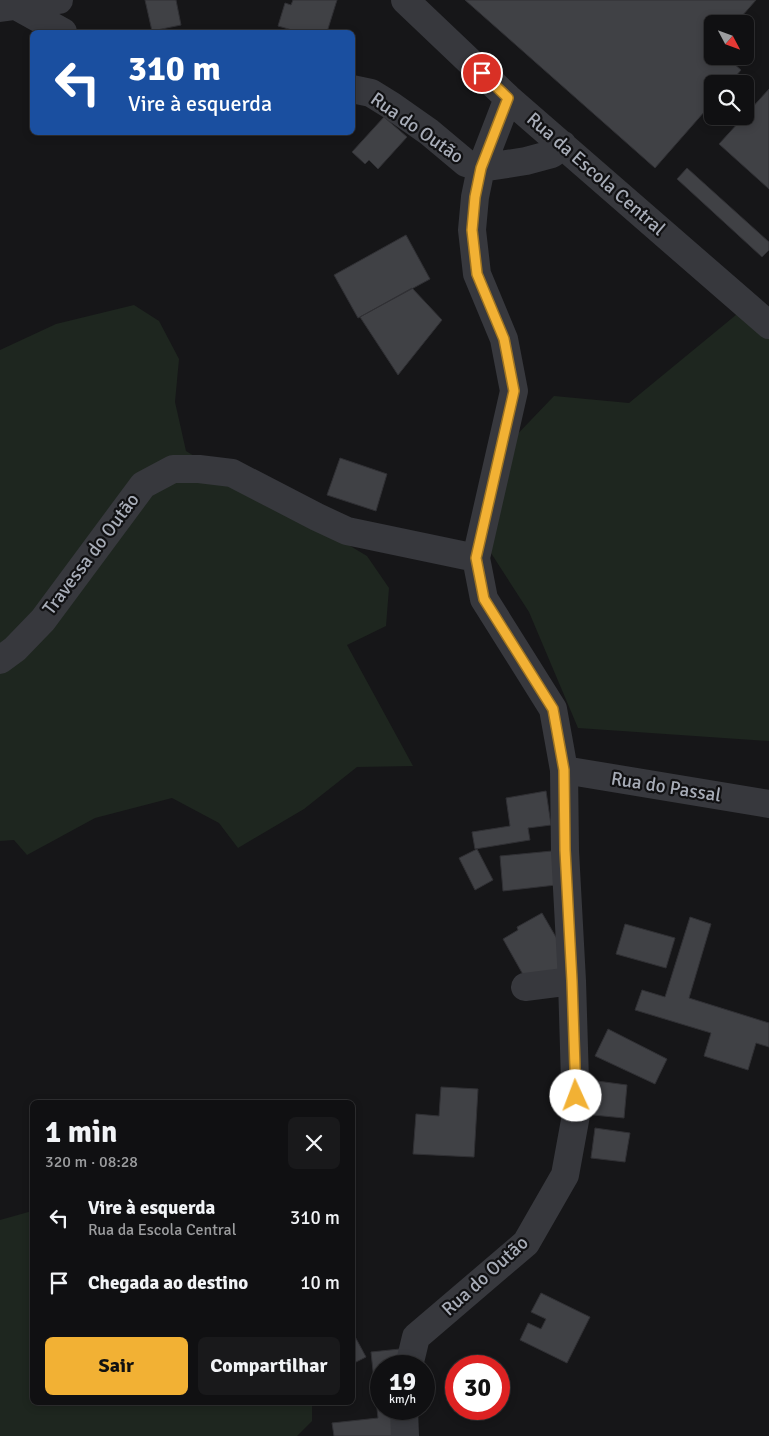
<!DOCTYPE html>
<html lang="pt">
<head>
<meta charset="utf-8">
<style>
	body { margin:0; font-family:Signika,sans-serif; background:#19191b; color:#f1f3f6; height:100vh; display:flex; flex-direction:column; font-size:19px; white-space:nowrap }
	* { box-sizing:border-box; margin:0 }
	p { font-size:16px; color:#9c9d9f }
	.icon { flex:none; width:28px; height:28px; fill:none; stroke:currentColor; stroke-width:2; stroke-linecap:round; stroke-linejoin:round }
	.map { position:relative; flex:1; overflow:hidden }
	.side { position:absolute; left:30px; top:1100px; width:325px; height:305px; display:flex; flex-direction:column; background:#101012; border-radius:8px; box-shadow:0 2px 8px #0003,0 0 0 1px #303032 }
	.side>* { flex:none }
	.banner { position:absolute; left:30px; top:30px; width:325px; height:105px; border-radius:8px; box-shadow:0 2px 8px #0003,0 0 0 1px #303032; background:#1a4fa0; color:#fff; overflow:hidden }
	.needle { width:32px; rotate:131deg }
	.tools { position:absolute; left:704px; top:15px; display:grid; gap:10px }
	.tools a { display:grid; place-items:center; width:50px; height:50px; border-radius:8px; background:#101012; box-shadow:0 2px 8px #0003,0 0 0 1px #303032; font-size:25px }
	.speed { position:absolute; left:370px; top:1355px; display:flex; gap:10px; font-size:25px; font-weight:700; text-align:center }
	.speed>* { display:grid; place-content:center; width:65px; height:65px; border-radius:50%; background:#101012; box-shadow:0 2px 8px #0003,0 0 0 1px #303032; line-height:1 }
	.speed small { font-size:12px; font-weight:400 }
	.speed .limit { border:8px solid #d22; background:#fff; color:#111 }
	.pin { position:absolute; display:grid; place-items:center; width:42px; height:42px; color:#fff; margin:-21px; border:2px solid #fff; border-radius:50%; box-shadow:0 1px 5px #0007 }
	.me { position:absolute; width:55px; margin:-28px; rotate:358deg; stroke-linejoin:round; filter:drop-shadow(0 0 4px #0008) }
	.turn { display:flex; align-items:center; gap:18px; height:105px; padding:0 15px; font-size:22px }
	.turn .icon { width:65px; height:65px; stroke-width:2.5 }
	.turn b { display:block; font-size:35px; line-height:42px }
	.round { display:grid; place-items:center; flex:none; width:52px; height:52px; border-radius:8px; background:#19191b }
	.head { display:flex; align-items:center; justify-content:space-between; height:85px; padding:0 15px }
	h1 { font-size:30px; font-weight:800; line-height:38px }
	.button { display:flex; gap:10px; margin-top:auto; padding:10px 15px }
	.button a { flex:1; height:58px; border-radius:8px; background:#f2b134; color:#111; font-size:20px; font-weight:800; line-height:58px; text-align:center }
	.button a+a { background:#19191b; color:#f1f3f6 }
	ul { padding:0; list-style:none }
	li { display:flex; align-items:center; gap:15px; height:65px; padding:0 15px }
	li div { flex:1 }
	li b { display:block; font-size:19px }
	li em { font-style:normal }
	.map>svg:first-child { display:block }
	.green { fill:#1e261f }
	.building { fill:#404145; stroke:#303034 }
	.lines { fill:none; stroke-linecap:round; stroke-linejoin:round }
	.minor { stroke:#37383d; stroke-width:28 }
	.route-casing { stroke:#9d7322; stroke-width:12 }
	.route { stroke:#f2b134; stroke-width:9 }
	.labels { text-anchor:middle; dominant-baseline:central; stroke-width:4.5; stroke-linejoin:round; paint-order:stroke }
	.street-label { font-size:19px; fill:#a8adb8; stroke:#111113 }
</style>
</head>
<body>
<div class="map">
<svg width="769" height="1436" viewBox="0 0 769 1436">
	<rect width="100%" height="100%" fill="#161618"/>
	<path class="green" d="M134 305 159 321 179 359 175 402 186 451 225 475 295 513 367 556 389 588 386 626 347 645 413 766 357 767 304 809 238 848 219 823 172 798 95 818 27 855 14 840 0 841V350L56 324Z
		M742 310 769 335V741L578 728 529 612 491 553 509 443 554 396 629 403Z
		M32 1211V1402L312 1403V1421L297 1436H0V1220Z"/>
	<path class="building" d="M145 0H176L181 25 152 31Z
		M293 0H337L327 32H299L278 26 285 3 291 5Z
		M465 0H756L735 24H712V56H725L741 70 729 84H712V103L655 168Z
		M769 89V189L719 144Z
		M384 117 407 137 378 169 369 160 365 164 352 152Z
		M687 168 769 242V250L762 257 677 179Z
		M406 235 430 279 358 318 334 275Z
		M412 288 442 320 398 375 360 317Z
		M340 458 387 474 376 511 327 495Z
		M546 791 551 825 528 828 530 840 475 849 472 832 510 826 506 798Z
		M477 849 493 880 475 890 459 858Z
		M552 851 556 885 503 891 500 856Z
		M542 913 571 963 530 987 503 939 518 930 517 927Z
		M690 917 711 924 689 998 769 1023V1047L756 1043 748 1070 704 1056 711 1033 635 1010 642 990 665 997Z
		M625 924 675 938 666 968 616 954Z
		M608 1029 667 1059 655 1084 595 1056Z
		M597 1081 627 1085 624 1118 593 1115Z
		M441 1087 478 1089 474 1157 413 1154 416 1114 439 1116Z
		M595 1128 630 1133 625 1162 591 1158Z
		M541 1293 590 1317 567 1363 520 1340 528 1323 541 1329 546 1319 531 1312Z
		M352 1331 366 1357 352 1364Z
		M400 1349 401 1366H381V1409H406L409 1436H334L332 1423 378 1418 371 1352Z"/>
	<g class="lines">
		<path class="minor" d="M405 0 508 98 769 325
			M18 7 63 32
			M0 8 59 0
			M352 89 371 93 392 106 429 132 466 163 481 168 526 161 552 154 563 145
			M0 660 15 649 43 620 143 485 173 469H199L232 473 317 517 347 531 476 558
			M564 770 769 804
			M525 987 572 981
			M409 1366 416 1337 526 1243 565 1175 576 1115 572 981 565 851 564 770 553 709 484 599 476 558 514 391 504 339 477 274 472 230 475 197 481 168 508 98
			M404 1409 405 1436"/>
	</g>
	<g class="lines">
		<defs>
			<path id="route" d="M482 73 508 98 481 168 475 197 472 230 477 274 504 339 514 391 476 558 484 599 553 709 564 770 565 850 572 981 576 1096"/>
		</defs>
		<use href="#route" class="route-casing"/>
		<use href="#route" class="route"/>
	</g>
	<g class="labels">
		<g class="street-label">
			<text transform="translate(417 128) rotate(35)">Rua do Outão</text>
			<text transform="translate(596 174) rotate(41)">Rua da Escola Central</text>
			<text transform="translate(91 554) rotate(-53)">Travessa do Outão</text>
			<text transform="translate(666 787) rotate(9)">Rua do Passal</text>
			<text transform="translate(485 1276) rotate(-42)">Rua do Outão</text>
		</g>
	</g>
</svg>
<div class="tools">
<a><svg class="needle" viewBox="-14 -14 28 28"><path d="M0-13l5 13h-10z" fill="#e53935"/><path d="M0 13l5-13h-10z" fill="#9c9d9f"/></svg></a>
<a><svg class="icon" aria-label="search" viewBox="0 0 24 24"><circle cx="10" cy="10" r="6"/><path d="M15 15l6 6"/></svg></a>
</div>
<div class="speed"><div>19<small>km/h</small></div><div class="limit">30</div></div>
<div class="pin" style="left:482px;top:73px;background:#d93025"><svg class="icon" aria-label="arrive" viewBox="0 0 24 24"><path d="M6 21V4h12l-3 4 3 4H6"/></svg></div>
<svg class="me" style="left:576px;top:1096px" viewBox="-20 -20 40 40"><circle r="19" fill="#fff"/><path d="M0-13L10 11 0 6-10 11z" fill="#f2b134"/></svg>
<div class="banner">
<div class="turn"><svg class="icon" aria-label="left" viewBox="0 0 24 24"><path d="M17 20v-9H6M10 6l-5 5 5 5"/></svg><div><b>310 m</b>Vire à esquerda</div></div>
</div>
<section class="side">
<div class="head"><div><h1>1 min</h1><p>320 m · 08:28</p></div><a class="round"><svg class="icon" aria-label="close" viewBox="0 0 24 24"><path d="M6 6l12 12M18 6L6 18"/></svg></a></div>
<ul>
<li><svg class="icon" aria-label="left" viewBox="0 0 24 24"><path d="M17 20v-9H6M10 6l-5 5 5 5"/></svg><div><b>Vire à esquerda</b><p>Rua da Escola Central</p></div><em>310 m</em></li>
<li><svg class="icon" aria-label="arrive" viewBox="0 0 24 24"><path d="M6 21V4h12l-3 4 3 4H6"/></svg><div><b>Chegada ao destino</b></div><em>10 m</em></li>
</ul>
<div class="button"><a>Sair</a><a>Compartilhar</a></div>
</section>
</div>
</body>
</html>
